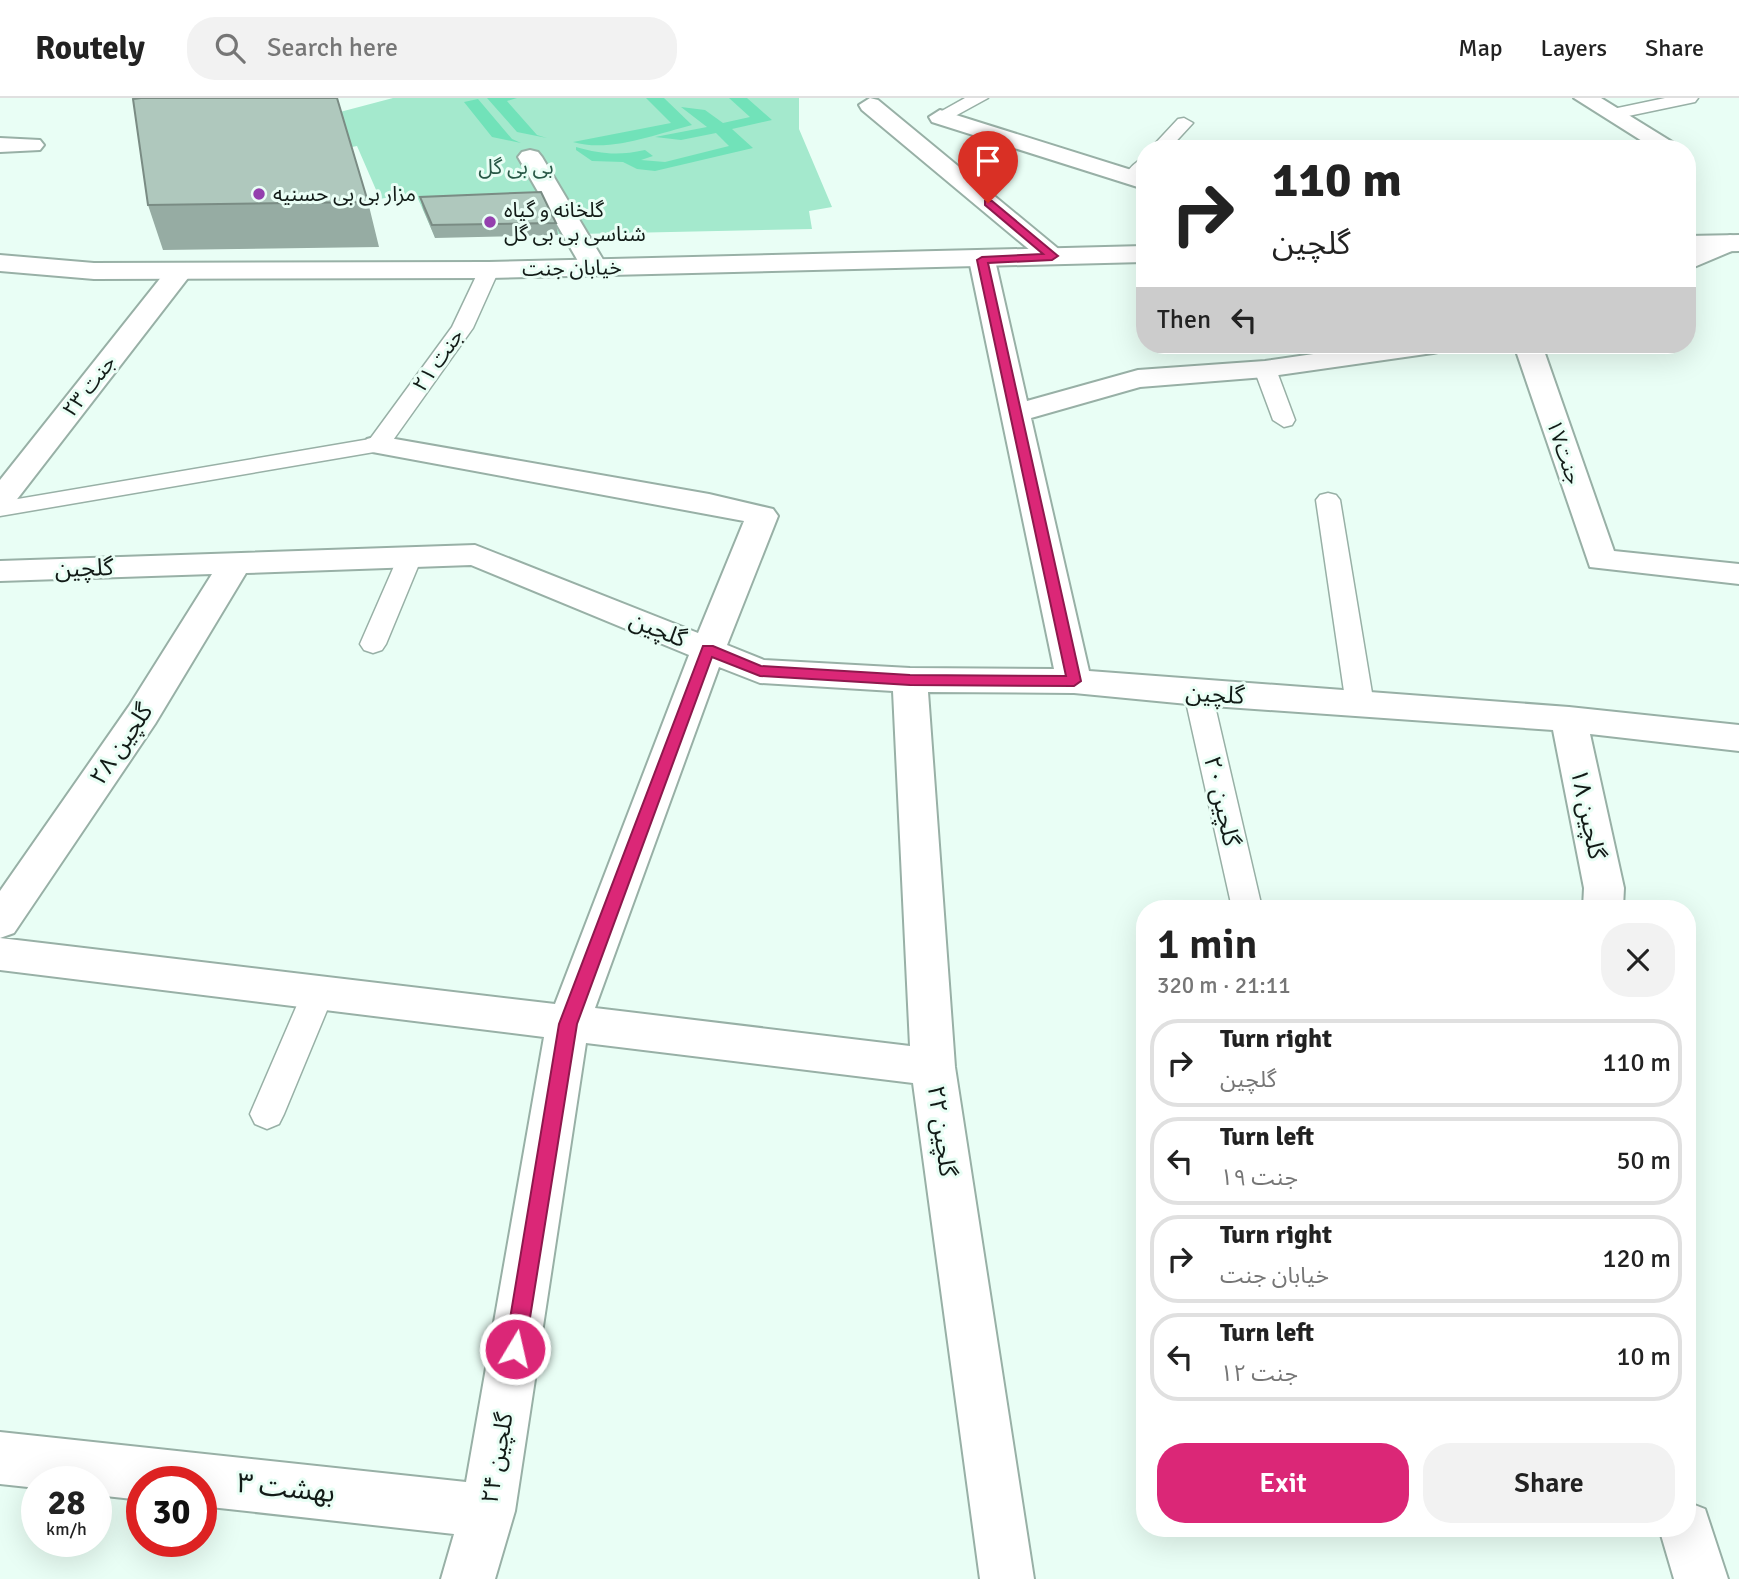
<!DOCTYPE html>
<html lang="en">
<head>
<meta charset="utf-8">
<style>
	body { margin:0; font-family:Signika,"Noto Sans Arabic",sans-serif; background:#f2f2f2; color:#222; height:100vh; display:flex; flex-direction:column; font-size:26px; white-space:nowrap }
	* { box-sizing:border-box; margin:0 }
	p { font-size:23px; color:#767676 }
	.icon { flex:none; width:38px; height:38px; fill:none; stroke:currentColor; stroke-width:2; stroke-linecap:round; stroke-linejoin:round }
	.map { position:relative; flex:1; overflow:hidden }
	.sheet { position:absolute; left:1136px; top:802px; width:560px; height:637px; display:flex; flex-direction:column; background:#fff; border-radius:28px; box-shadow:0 7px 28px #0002 }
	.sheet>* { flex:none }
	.hud { position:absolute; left:1136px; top:42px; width:560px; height:214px; border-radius:28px; box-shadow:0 7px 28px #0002; background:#fff; color:#222; overflow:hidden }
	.speed { position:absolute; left:21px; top:1368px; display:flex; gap:14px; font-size:35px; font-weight:700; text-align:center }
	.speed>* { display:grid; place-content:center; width:91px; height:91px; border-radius:50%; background:#fff; box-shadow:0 7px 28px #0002; line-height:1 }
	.speed small { font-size:18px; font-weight:400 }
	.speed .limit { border:10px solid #d22; background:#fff; color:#111 }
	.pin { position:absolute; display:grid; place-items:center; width:60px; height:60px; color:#fff; margin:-72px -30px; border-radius:50% 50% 50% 0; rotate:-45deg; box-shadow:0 0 7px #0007 }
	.pin .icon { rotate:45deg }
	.me { position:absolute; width:77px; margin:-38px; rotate:9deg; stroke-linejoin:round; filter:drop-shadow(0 0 5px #0008) }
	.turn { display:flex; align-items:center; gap:24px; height:147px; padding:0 21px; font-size:32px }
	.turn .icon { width:91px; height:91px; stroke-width:2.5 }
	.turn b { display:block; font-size:49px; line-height:60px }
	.then { display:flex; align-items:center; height:66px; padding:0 21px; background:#0003; gap:14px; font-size:26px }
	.round { display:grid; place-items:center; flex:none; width:74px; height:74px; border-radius:28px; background:#f2f2f2 }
	.overview { display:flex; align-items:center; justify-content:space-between; height:119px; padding:0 21px }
	h1 { font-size:42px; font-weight:600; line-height:52px }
	.cta { display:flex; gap:14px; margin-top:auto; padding:14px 21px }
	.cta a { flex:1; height:80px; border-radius:28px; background:#db2777; color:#fff; font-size:28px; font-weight:600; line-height:80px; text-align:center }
	.cta a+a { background:#f2f2f2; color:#222 }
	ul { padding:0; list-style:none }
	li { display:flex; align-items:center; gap:21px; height:88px; margin:0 14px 10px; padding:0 7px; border:4px solid #e0e0e0; border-radius:28px }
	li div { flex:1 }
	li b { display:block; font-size:26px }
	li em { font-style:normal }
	header { display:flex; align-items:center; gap:42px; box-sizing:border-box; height:98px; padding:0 35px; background:#fff; border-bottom:2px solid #e0e0e0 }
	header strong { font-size:33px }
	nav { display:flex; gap:38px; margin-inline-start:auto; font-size:24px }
	.search { width:490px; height:63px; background:#f2f2f2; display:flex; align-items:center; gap:18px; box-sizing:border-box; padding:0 24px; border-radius:28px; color:#767676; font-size:26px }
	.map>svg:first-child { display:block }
	.green { fill:#a4e9cd }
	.water { fill:#71e2b9 }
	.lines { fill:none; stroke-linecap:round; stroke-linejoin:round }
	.service-casing { stroke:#98b0a6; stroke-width:3 }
	.minor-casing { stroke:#98b0a6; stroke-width:4 }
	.tertiary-casing { stroke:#98b0a6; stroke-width:4 }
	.service { fill:#fff; fill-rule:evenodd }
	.minor { fill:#fff; fill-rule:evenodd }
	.tertiary { fill:#fff; fill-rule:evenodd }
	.wall { fill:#96aca3 }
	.building { fill:#afc8bd; stroke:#7a8c84; stroke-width:2 }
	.route { fill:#db2777; stroke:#8e194d; stroke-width:2 }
	.poi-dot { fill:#9440ae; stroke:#e9fef5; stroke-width:2.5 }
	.labels { text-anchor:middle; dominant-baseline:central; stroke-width:6; stroke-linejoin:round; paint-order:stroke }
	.far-park-label { font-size:21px; fill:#285846; stroke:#e9fef5 }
	.far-poi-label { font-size:21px; fill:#121b17; stroke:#e9fef5; text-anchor:start }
	.far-street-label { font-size:21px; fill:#121b17; stroke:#e9fef5 }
	.street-label { font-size:24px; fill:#121b17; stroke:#e9fef5 }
	.near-street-label { font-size:28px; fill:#121b17; stroke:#e9fef5 }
</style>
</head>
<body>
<header>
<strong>Routely</strong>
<div class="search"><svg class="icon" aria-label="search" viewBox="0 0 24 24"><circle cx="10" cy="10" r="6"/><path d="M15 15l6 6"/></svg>Search here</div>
<nav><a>Map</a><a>Layers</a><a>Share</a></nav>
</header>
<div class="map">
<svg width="1739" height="1481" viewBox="0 0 1739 1481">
	<rect width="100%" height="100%" fill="#e9fef5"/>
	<path class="green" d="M393 0H799V31L832 109 809 113 812 131 435 139 415 94 380 101 357 48 352 49 340 14Z"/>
	<path class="water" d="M487 0H517L507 3 537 37 547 40 517 34Z
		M646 0H664L692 27C656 36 610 55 573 44L671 25Z
		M729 0H747L772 22 732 31 753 50 655 73 637 71 623 64 592 63 576 52V49C601 56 618 58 645 52L653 58 641 62 665 64 729 48 716 35 681 42 655 39 707 29 681 9 705 12 723 25 750 19Z
		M478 1 512 41 521 45 492 39 464 4Z"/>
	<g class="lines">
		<defs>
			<path id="service" d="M965 0H988L946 23 940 24 931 19Z
				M1665 0H1698L1695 4 1614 21 1605 16 1608 12Z
				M1184 20 1193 25 1169 51H1150L1178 21Z
				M1144 61V77L1139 84H1125L1123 80C1128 72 1135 63 1144 61Z
				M489 166 499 172 473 230 386 352 0 418V404L370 341 452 229 479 172Z
				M1265 264 1276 271 1295 322 1292 327 1284 329 1273 322 1254 271Z
				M1328 395 1336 397 1340 402 1374 607 1370 614 1360 616 1350 614 1346 607 1316 402 1320 397Z
				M410 451 419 454 422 459 386 546 382 552 373 555 364 552 360 546 398 459 401 454Z
				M1198 586 1208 588 1212 595 1262 810H1232L1184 595 1188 588Z
				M319 880 330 884 335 893 284 1016 279 1026 267 1031 255 1026 250 1016 303 893 308 884Z"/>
			<path id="minor" d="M870 0 878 2 1061 153 1065 158 1061 163H1043L862 12 859 7Z
				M1574 0H1601L1677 47 1674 51H1648L1650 48Z
				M940 12 1144 76V91L932 24 929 19Z
				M0 40 40 42 44 47 40 52 0 54Z
				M530 52 538 54 542 59 608 170 604 175H586L582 170 518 59 522 54Z
				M1730 137 1739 140V150L1687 172V155Z
				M982 154 991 157 995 162 1027 303 1138 272 1265 263 1376 247H1447L1443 253 1433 255 1265 279 1140 289 1031 320 1089 573 1569 609 1739 627V653L1590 636 1624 790 1623 810H1583L1584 790 1553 632 1198 607 1074 595 928 594 955 969 1034 1481H980L913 985 586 945 515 1413 495 1481H441L454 1436 201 1408V1384H142V1402L96 1397V1384H37V1390L0 1386V1334L466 1384 544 939 0 872V840L555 906 689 557 471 467 246 475 155 626 14 835 0 840V793L129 608 212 476 0 483V463L475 447 698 535 744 423 367 353 363 347 367 341 378 338 709 396 773 411 778 418 727 547 764 562 910 570 1054 571 969 162 973 157ZM719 569 760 585 893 593 910 948 595 910Z
				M179 166 188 168 192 174 188 180 11 409 0 411V382L170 168Z
				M1514 247H1542L1614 453 1739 466V486L1590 469Z
				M1687 1404 1705 1411 1728 1481H1674L1659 1430H1687Z"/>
			<path id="tertiary" d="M1739 137V153L1687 154V138Z
				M1144 148V164L489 180 94 181 0 173V157L94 165 489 164Z"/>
		</defs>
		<use href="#service" class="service-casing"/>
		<use href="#minor" class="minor-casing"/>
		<use href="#tertiary" class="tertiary-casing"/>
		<use href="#service" class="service"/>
		<use href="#minor" class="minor"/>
		<use href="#tertiary" class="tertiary"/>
	</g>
	<path class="wall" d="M420 99 556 125 558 137 435 140 423 111Z
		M368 104 379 149 163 152 148 107Z"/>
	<path class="building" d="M141 0H337L368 104 148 107 133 1Z
		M541 94 556 125 432 127 420 99Z"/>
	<path class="route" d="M985 103H992L1058 158 1052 162 988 165 1081 583 1074 588 910 587 760 578 712 559 577 926 525 1251 522 1258 515 1261 508 1258 505 1251 559 926 703 548H713L761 568 910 577 1066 578 977 162 982 159 1043 156 985 107Z"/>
	<g class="poi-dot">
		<circle cx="259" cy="96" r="7"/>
		<circle cx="490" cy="124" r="7"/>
	</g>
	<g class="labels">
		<g class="far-park-label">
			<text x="516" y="69">بی بی گل</text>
		</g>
		<g class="far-poi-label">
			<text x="273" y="96">مزار بی بی حسنیه</text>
			<text x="504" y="112">گلخانه و گیاه<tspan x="504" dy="24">شناسی بی بی گل</tspan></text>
		</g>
		<g class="far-street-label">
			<text transform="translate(572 170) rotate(-1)">خیابان جنت</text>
			<text transform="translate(438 262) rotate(-55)">جنت ۲۱</text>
			<text transform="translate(89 288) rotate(-52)">جنت ۲۳</text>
			<text transform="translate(1564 354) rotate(71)">جنت۱۷</text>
		</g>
		<g class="street-label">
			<text transform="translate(84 470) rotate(-2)">گلچین</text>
			<text transform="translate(658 531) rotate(22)">گلچین</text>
			<text transform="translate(1215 596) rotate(4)">گلچین</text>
			<text transform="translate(121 646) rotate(-56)">گلچین ۲۸</text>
			<text transform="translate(1222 703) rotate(77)">گلچین ۲۰</text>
			<text transform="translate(1588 716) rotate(78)">گلچین ۱۸</text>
			<text transform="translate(942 1033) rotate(82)">گلچین ۲۲</text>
			<text transform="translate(497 1360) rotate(-80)">گلچین ۲۴</text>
		</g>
		<g class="near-street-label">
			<text transform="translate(286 1390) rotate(6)">بهشت ۳</text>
		</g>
	</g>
</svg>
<div class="speed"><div>28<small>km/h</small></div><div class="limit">30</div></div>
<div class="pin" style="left:988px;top:105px;background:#d93025"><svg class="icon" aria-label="arrive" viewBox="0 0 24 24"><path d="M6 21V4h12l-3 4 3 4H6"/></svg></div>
<svg class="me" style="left:515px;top:1251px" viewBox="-20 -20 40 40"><circle r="17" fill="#db2777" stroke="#fff" stroke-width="3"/><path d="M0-11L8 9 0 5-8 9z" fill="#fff"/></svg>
<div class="hud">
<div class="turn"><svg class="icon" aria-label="right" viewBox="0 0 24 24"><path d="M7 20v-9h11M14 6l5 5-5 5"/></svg><div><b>110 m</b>گلچین</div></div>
<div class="then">Then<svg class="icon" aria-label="left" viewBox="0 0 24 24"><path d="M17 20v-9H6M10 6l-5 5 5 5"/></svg></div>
</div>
<section class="sheet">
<div class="overview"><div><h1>1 min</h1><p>320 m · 21:11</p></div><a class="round"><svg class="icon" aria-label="close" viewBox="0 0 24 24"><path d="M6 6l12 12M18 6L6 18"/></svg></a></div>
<ul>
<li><svg class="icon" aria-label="right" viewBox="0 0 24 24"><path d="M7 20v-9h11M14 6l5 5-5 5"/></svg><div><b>Turn right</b><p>گلچین</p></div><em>110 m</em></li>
<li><svg class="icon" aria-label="left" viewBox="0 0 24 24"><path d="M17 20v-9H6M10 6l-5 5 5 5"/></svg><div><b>Turn left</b><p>جنت ۱۹</p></div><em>50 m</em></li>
<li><svg class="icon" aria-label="right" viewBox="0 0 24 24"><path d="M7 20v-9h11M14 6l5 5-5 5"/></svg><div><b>Turn right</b><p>خیابان جنت</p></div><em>120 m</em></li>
<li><svg class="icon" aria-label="left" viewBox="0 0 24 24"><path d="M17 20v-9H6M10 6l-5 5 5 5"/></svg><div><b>Turn left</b><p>جنت ۱۲</p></div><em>10 m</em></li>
</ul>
<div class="cta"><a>Exit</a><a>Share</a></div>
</section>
</div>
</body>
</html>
